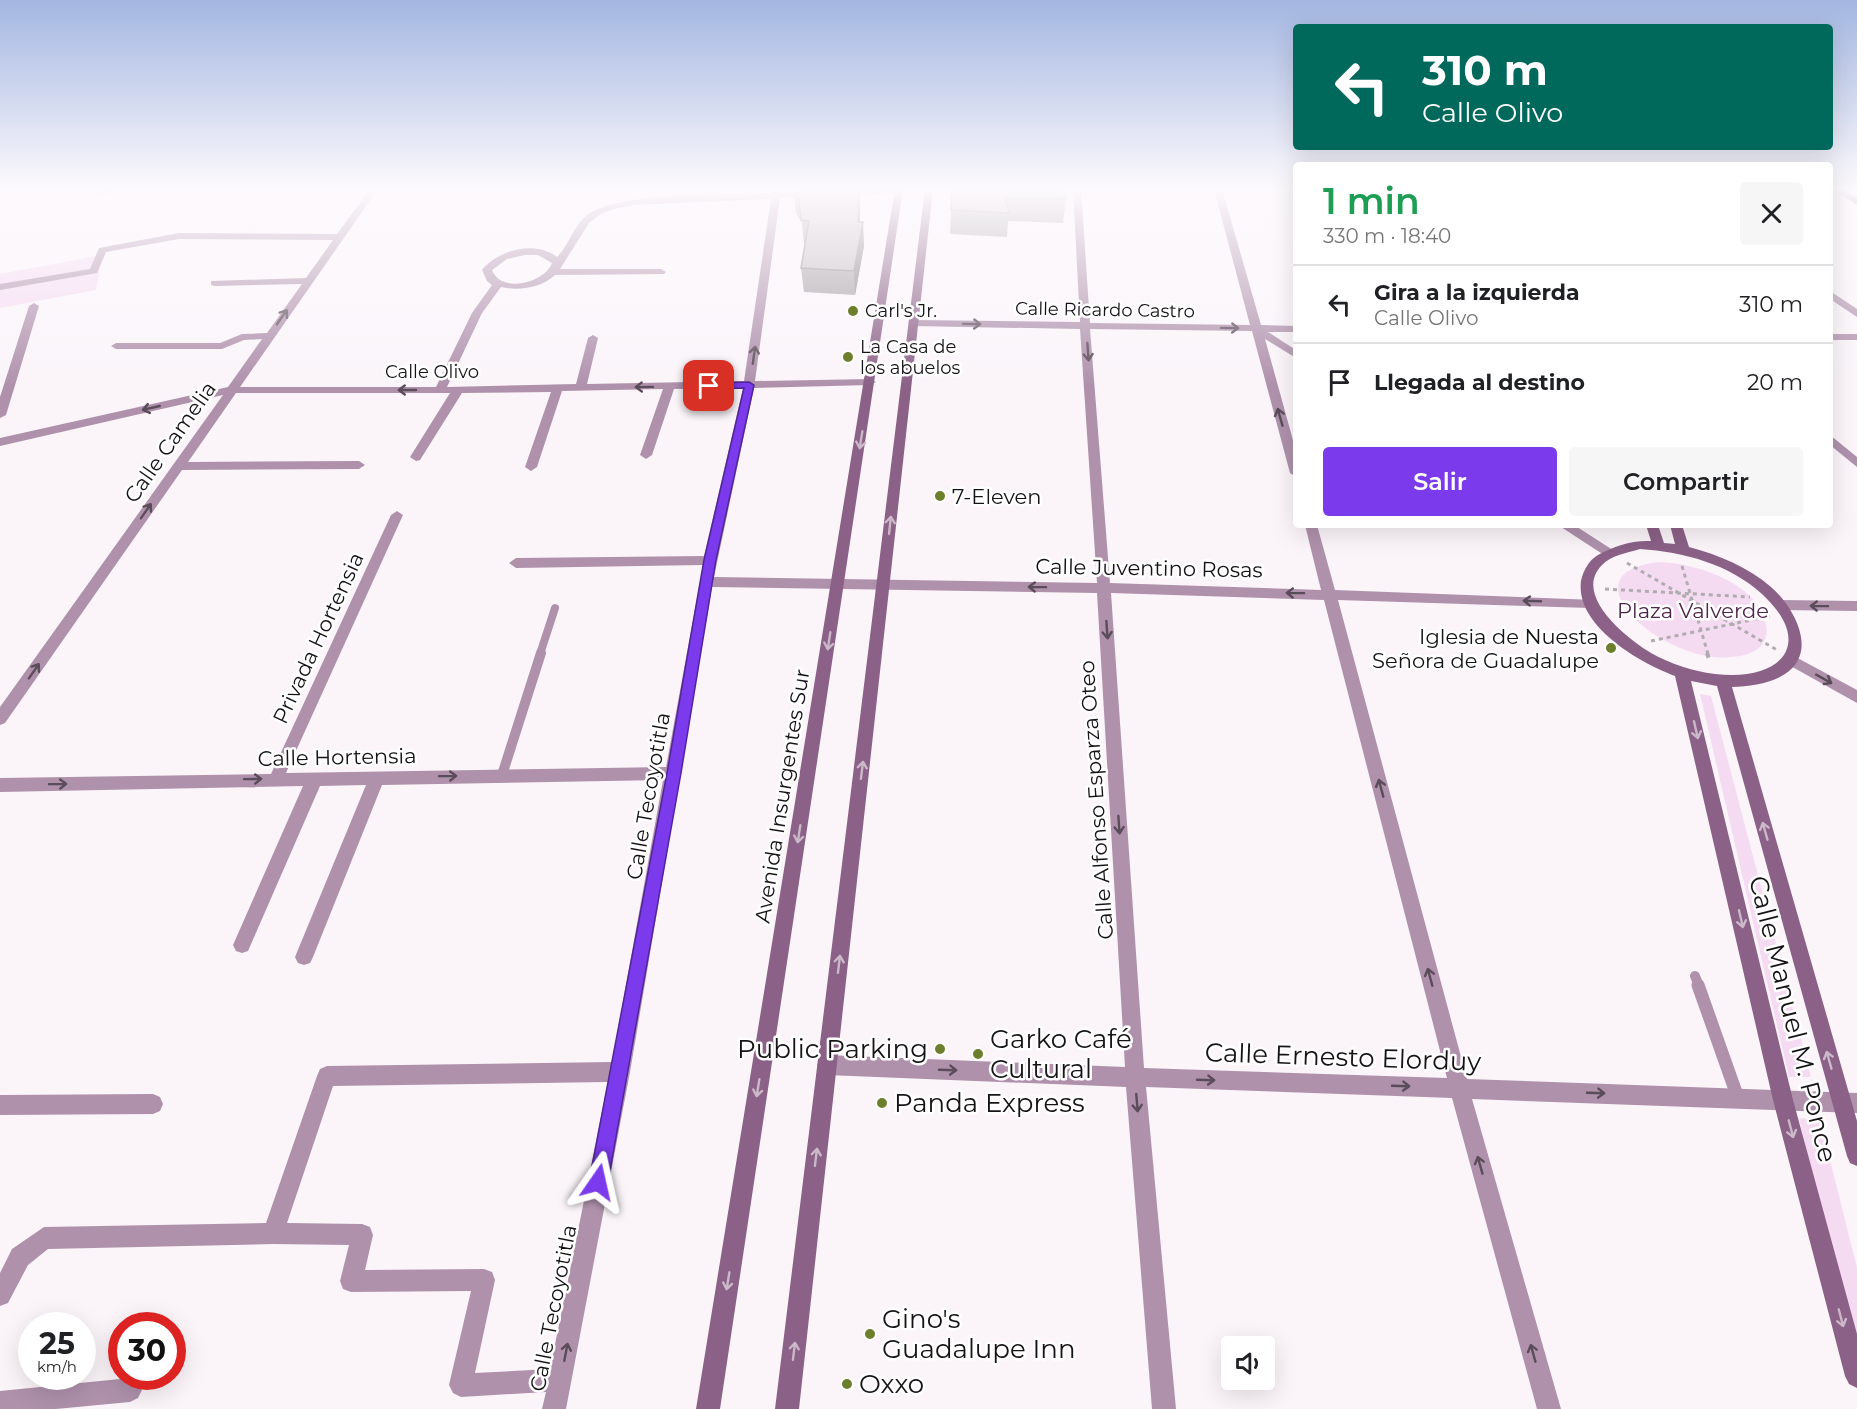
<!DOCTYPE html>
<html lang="es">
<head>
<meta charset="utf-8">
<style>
	body { margin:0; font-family:Montserrat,sans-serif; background:#f6f6f6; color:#202124; height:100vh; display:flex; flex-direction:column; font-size:22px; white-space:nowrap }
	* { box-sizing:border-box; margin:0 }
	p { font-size:20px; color:#757577 }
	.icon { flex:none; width:33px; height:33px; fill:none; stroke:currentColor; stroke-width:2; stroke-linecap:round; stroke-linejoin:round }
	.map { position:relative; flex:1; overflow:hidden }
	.side { position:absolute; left:1293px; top:162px; width:540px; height:366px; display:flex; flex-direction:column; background:#fff; border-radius:6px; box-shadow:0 6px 24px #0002 }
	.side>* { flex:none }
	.top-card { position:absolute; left:1293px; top:24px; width:540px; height:126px; border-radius:6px; box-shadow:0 6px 24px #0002; background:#00695c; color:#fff; overflow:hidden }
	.controls { position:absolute; left:1221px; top:1336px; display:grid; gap:12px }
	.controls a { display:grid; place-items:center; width:54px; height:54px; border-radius:6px; background:#fff; box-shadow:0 6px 24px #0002; font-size:30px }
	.speed { position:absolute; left:18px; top:1312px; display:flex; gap:12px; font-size:30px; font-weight:700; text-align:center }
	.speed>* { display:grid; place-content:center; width:78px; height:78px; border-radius:50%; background:#fff; box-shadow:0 6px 24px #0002; line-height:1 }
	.speed small { font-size:15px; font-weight:400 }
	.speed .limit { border:9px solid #d22; background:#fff; color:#111 }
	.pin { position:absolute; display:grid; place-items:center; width:51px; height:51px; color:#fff; margin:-26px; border-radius:12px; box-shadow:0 3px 9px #0006 }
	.me { position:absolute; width:66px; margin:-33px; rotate:11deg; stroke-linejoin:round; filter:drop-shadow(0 0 4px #0008) }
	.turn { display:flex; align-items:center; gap:21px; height:126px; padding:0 30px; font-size:27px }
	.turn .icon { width:78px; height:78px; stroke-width:2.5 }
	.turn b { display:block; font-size:42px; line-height:51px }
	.round { display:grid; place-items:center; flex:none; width:63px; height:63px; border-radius:6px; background:#f6f6f6 }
	.head { display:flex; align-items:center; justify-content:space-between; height:102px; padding:0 30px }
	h1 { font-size:36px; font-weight:600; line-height:45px; color:#1e9e55 }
	.action { display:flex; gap:12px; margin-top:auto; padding:12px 30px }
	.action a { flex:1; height:69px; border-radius:6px; background:#7c3aed; color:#fff; font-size:24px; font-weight:600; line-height:69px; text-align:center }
	.action a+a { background:#f6f6f6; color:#202124 }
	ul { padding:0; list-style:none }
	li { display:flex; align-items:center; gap:18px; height:78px; padding:0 30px; border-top:2px solid #e0e0e0 }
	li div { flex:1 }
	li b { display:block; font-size:22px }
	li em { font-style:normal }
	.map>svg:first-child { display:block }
	.green { fill:#f5dbf2 }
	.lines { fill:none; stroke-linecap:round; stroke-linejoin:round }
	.path-far1 { stroke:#b1acb0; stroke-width:3; stroke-dasharray:4 4; stroke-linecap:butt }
	.path { stroke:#b1acb0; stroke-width:4; stroke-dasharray:5 5; stroke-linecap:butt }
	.lane-far2 { stroke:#af91ac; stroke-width:8 }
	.lane-far1 { stroke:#af91ac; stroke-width:10 }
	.lane { stroke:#af91ac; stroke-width:13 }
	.street { fill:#af91ac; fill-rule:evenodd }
	.secondary { fill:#8b6187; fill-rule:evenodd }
	.primary { fill:#713e6d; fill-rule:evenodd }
	.wall { fill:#a39da2 }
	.shaded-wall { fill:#848084 }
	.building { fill:#bdb7bc; stroke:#848084; stroke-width:1.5 }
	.oneway { stroke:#5a4c59 }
	.oneway2 { stroke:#cbb8c9 }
	.route { fill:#7c3aed; stroke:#51269a; stroke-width:1.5 }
	.poi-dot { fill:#6d7e2c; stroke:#fff; stroke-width:2 }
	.labels { text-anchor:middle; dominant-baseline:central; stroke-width:5; stroke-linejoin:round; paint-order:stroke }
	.far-street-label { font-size:18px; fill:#151315; stroke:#fff }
	.far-poi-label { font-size:18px; fill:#151315; stroke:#fff; text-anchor:start }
	.street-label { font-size:21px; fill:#151315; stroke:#fff }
	.poi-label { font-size:21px; fill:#151315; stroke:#fff; text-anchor:start }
	.park-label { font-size:21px; fill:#4f254c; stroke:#fff }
	.near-street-label { font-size:26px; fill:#151315; stroke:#fff }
	.near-poi-label { font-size:26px; fill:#151315; stroke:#fff; text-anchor:start }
</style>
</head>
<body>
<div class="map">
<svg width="1857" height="1409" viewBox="0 0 1857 1409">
	<rect width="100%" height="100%" fill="#fbf5fa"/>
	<path class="green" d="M102 255 96 290 0 308V274Z
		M1659 562C1695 563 1759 583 1766 625 1768 633 1766 640 1761 646 1753 654 1742 656 1732 657 1665 665 1559 573 1659 562Z
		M1700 694 1711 696 1811 1077H1789Z
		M1799 1118 1820 1120 1857 1268V1367Z"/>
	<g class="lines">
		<path class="path-far1" d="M1627 563 1777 650
			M1682 566 1708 654
			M1605 589 1750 597
			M1651 641 1770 616"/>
		<path class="path" d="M1707 653 1710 662"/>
		<path class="lane-far2" d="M540 654 555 608"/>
		<path class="lane-far1" d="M502 775 541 653
			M1695 976 1699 986"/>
		<path class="lane" d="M1698 985 1738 1098"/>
		<path class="street" d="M108 189H127L98 196 94 193Z
			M370 189H378L240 387H436L472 313 492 285 487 281 482 270C498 250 535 240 557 257 569 245 573 227 586 216 616 191 730 195 772 193L773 189H781V193L815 191 818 192V196L780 198 755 381 870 379 876 382 870 385 754 388 714 577 1097 583 1080 329 913 326 908 323 913 320 1080 322 1073 189H1081L1090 323 1250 325 1214 189H1222L1261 325 1296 326V332H1268L1296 350V358L1265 339 1296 451V477L1290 473 1252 331 1090 329 1110 583 1321 590 1305 525H1317L1335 590 1595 600 1597 603 1590 608 1338 600 1467 1079 1857 1093V1113L1472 1099 1561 1409H1537L1452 1098 1146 1087 1176 1409H1152L1126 1087 827 1075 820 1072 817 1065 820 1058 827 1055 1125 1067 1097 593 712 587 630 1072 566 1409H542L546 1392 461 1397 453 1393 449 1385 471 1291 351 1292 343 1289 340 1281 349 1245 273 1244 48 1249 28 1265 8 1303 0 1306V1273L12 1249 44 1227 266 1223 317 1076 320 1069 327 1066 612 1062 663 780 382 785 313 957 310 963 304 965 298 963 295 957 366 785 320 786 248 951 242 953 236 951 233 945 303 786 0 792V778L271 774 391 515 397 511 403 515 286 773 666 767 703 565 516 568 509 563 516 558 704 556 743 388 674 389 652 455 646 459 640 455 663 389 562 391 537 467 531 471 525 467 551 392 462 393 420 460 416 461 410 457 450 393H236L188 462 359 461 365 465 359 469 182 470 5 723 0 725V707L223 395 0 446V438L228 387 262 339 244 340 222 349H116L111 346 116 343H220L242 334 267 333 302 284 215 286 211 285V281L306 278 333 240 179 239 106 252 97 273 0 290V284L90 269 99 248 179 233 337 234ZM771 199 744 381 587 384 598 338 593 335 588 338 576 384 447 387 482 313 501 287C519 291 541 288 555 275L664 274 666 272 661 269H560L589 223 601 214 614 209 633 205ZM525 255H538L552 263C545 283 501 294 492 270L507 259ZM1111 593 1324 600 1447 1078 1144 1068ZM608 1082 550 1369 475 1373 495 1280 492 1272 484 1269 365 1270 373 1235 370 1227 362 1224 287 1223 333 1086Z
			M903 189 899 193 839 196 835 193 839 190Z
			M1830 291 1857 309V317L1830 299Z
			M34 303 39 306 6 415 0 418V397L29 306Z
			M1830 334H1857V340H1830Z
			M1830 435 1857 457V467L1830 445Z
			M1558 525H1574L1616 552 1614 555H1604Z
			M1781 600 1857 601V611L1781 610 1774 605Z
			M1792 655 1857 690V703L1787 664 1785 660 1787 656Z
			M153 1094 160 1097 163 1104 160 1111 153 1114 0 1115V1095Z
			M130 1378 138 1382 142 1390 138 1398 130 1402 56 1409H0V1391Z"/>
		<path class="secondary" d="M895 189H903L720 1409H696Z
			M925 189H933L799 1409H775Z
			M1646 525H1658L1664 543 1675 544 1670 525H1682L1689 547C1719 555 1748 567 1771 587 1794 607 1819 652 1785 674 1770 684 1750 686 1732 687L1857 1121V1166L1850 1163 1847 1156 1717 686 1691 681 1793 1100 1857 1334V1388L1849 1384 1845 1376 1773 1100 1675 676C1640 663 1575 626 1581 581 1583 571 1589 560 1598 555 1614 546 1632 540 1651 541ZM1640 549C1684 552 1729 564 1762 594 1817 645 1779 682 1715 674 1692 671 1671 664 1651 653 1627 639 1572 595 1602 565 1612 555 1627 553 1640 549Z"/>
		<path class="primary" d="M1832 189H1842L1857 198V205Z"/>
	</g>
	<path class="wall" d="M793 189 860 212V222L864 246 855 295 804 292 801 268 805 244H804L802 223 796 213Z
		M952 189 1066 199 1063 223 1008 221 1007 237 950 234Z"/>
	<path class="shaded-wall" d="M859 189 860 212V241L863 222 864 246 855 295 854 271 858 222Z"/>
	<path class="building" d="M793 189H859L858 222H863L854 271 801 268 809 221 801 220 799 200Z
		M952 189H1065L1066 199 1005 198 1009 213 951 210Z"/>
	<defs><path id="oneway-shaft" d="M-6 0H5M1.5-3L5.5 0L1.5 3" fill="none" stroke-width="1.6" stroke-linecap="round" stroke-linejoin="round" transform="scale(1.5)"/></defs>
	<g class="oneway">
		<use href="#oneway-shaft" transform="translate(282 317) rotate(-55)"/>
		<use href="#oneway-shaft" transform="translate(972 324) rotate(1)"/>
		<use href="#oneway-shaft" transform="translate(1230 328) rotate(1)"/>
		<use href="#oneway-shaft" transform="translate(1088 352) rotate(86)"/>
		<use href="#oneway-shaft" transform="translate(754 355) rotate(-82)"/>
		<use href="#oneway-shaft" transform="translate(644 387) rotate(179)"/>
		<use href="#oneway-shaft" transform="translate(407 390) rotate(-180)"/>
		<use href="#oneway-shaft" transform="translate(151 408) rotate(167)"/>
		<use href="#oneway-shaft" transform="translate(1280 417) rotate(-106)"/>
		<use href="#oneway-shaft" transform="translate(146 511) rotate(-55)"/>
		<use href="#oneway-shaft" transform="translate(1037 587) rotate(-179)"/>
		<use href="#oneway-shaft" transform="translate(1295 593) rotate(-179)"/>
		<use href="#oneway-shaft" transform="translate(1532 601) rotate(-178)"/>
		<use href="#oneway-shaft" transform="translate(1819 606) rotate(-179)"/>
		<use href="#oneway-shaft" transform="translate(1107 630) rotate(86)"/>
		<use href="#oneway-shaft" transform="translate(34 671) rotate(-55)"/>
		<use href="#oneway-shaft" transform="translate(1824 679) rotate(29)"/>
		<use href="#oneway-shaft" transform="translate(448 776) rotate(-1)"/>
		<use href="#oneway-shaft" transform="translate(253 779) rotate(-1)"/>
		<use href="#oneway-shaft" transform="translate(58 784) rotate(-1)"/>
		<use href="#oneway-shaft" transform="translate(1381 788) rotate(-105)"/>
		<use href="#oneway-shaft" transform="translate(1119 825) rotate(86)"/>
		<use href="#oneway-shaft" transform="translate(1430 977) rotate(-105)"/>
		<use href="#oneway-shaft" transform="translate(948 1070) rotate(2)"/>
		<use href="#oneway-shaft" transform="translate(1206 1080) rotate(2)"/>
		<use href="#oneway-shaft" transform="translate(1401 1086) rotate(2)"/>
		<use href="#oneway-shaft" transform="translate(1596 1093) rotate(2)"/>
		<use href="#oneway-shaft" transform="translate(1137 1103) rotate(85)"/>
		<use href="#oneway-shaft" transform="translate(1480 1165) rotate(-106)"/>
		<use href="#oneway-shaft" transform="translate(566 1352) rotate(-79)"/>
		<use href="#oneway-shaft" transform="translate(1533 1353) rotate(-106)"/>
	</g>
	<g class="oneway2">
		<use href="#oneway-shaft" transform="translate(861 440) rotate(99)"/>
		<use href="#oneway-shaft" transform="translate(890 525) rotate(-84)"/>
		<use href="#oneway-shaft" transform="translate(829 641) rotate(99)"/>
		<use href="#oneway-shaft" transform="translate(1696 730) rotate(77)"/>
		<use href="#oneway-shaft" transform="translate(862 770) rotate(-83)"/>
		<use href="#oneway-shaft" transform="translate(1765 831) rotate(-106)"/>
		<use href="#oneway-shaft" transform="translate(799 834) rotate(99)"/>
		<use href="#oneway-shaft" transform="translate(1741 919) rotate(77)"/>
		<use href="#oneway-shaft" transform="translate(839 964) rotate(-83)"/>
		<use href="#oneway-shaft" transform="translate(1829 1060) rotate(-106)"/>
		<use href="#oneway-shaft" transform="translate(758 1088) rotate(99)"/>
		<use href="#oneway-shaft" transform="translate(1791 1129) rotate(75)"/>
		<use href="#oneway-shaft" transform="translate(816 1157) rotate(-83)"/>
		<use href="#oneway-shaft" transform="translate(728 1281) rotate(99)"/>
		<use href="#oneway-shaft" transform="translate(1841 1318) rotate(75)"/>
		<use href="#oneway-shaft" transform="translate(794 1351) rotate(-83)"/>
	</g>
	<linearGradient id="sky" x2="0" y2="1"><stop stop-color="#a3b6e1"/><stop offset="0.49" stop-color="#fdfafd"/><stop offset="1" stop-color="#fdfafd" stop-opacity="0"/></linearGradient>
	<rect width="1857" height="386" fill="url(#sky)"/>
	<path class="route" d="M749 382 754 385 716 560 681 773 608 1182 605 1189 598 1191 592 1189 589 1182 667 773 704 560 744 388 709 389 704 386 709 383Z"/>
	<g class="poi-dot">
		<circle cx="853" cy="311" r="6"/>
		<circle cx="848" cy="357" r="6"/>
		<circle cx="940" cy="496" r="6"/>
		<circle cx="1611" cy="648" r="6"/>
		<circle cx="940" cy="1049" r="6"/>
		<circle cx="978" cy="1054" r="6"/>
		<circle cx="882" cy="1103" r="6"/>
		<circle cx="870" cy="1334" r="6"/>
		<circle cx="847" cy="1384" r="6"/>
	</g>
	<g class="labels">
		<g class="far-street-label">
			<text transform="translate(1105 310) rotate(1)">Calle Ricardo Castro</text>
			<text x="432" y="372">Calle Olivo</text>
		</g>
		<g class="far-poi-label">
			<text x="865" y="311">Carl's Jr.</text>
			<text x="860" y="347">La Casa de<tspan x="860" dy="21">los abuelos</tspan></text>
		</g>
		<g class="street-label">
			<text transform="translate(170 442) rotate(-55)">Calle Camelia</text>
			<text transform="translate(1149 568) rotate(1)">Calle Juventino Rosas</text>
			<text transform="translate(318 638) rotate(-65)">Privada Hortensia</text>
			<text transform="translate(337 757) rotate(-1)">Calle Hortensia</text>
			<text transform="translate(648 796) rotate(-80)">Calle Tecoyotitla</text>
			<text transform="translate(782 796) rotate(-81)">Avenida Insurgentes Sur</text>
			<text transform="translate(1096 800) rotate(-94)">Calle Alfonso Esparza Oteo</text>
			<text transform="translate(553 1308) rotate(-79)">Calle Tecoyotitla</text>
		</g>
		<g class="poi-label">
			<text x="952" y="496">7-Eleven</text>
			<text x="1599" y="636" text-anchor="end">Iglesia de Nuesta<tspan x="1599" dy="24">Señora de Guadalupe</tspan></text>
		</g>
		<g class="park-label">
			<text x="1693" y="610">Plaza Valverde</text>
		</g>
		<g class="near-street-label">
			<text transform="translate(1793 1019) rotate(76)">Calle Manuel M. Ponce</text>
			<text transform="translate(1343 1057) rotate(2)">Calle Ernesto Elorduy</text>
		</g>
		<g class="near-poi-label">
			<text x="990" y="1039">Garko Café<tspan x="990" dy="30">Cultural</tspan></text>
			<text x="928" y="1049" text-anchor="end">Public Parking</text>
			<text x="894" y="1103">Panda Express</text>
			<text x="882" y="1319">Gino's<tspan x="882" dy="30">Guadalupe Inn</tspan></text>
			<text x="859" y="1384">Oxxo</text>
		</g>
	</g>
</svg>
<div class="controls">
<a><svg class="icon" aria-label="sound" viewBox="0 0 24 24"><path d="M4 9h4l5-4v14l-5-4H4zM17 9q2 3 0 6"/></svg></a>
</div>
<div class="speed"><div>25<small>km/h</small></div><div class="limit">30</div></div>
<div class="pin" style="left:709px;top:386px;background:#d93025"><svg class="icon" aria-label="arrive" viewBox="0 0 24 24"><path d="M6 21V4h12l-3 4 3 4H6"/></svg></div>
<svg class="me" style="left:598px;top:1182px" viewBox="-20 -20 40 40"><path d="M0-17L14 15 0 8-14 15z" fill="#7c3aed" stroke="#fff" stroke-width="4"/></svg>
<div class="top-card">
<div class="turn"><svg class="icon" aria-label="left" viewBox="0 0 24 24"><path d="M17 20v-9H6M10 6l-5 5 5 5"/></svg><div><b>310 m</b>Calle Olivo</div></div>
</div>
<section class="side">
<div class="head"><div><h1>1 min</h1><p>330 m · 18:40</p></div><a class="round"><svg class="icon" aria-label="close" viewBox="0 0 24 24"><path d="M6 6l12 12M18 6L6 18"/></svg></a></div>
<ul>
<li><svg class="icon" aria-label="left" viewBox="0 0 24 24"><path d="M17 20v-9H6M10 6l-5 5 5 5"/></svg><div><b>Gira a la izquierda</b><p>Calle Olivo</p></div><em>310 m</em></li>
<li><svg class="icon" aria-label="arrive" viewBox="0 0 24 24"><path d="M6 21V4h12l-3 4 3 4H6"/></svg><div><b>Llegada al destino</b></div><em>20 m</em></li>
</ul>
<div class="action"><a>Salir</a><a>Compartir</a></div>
</section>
</div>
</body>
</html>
